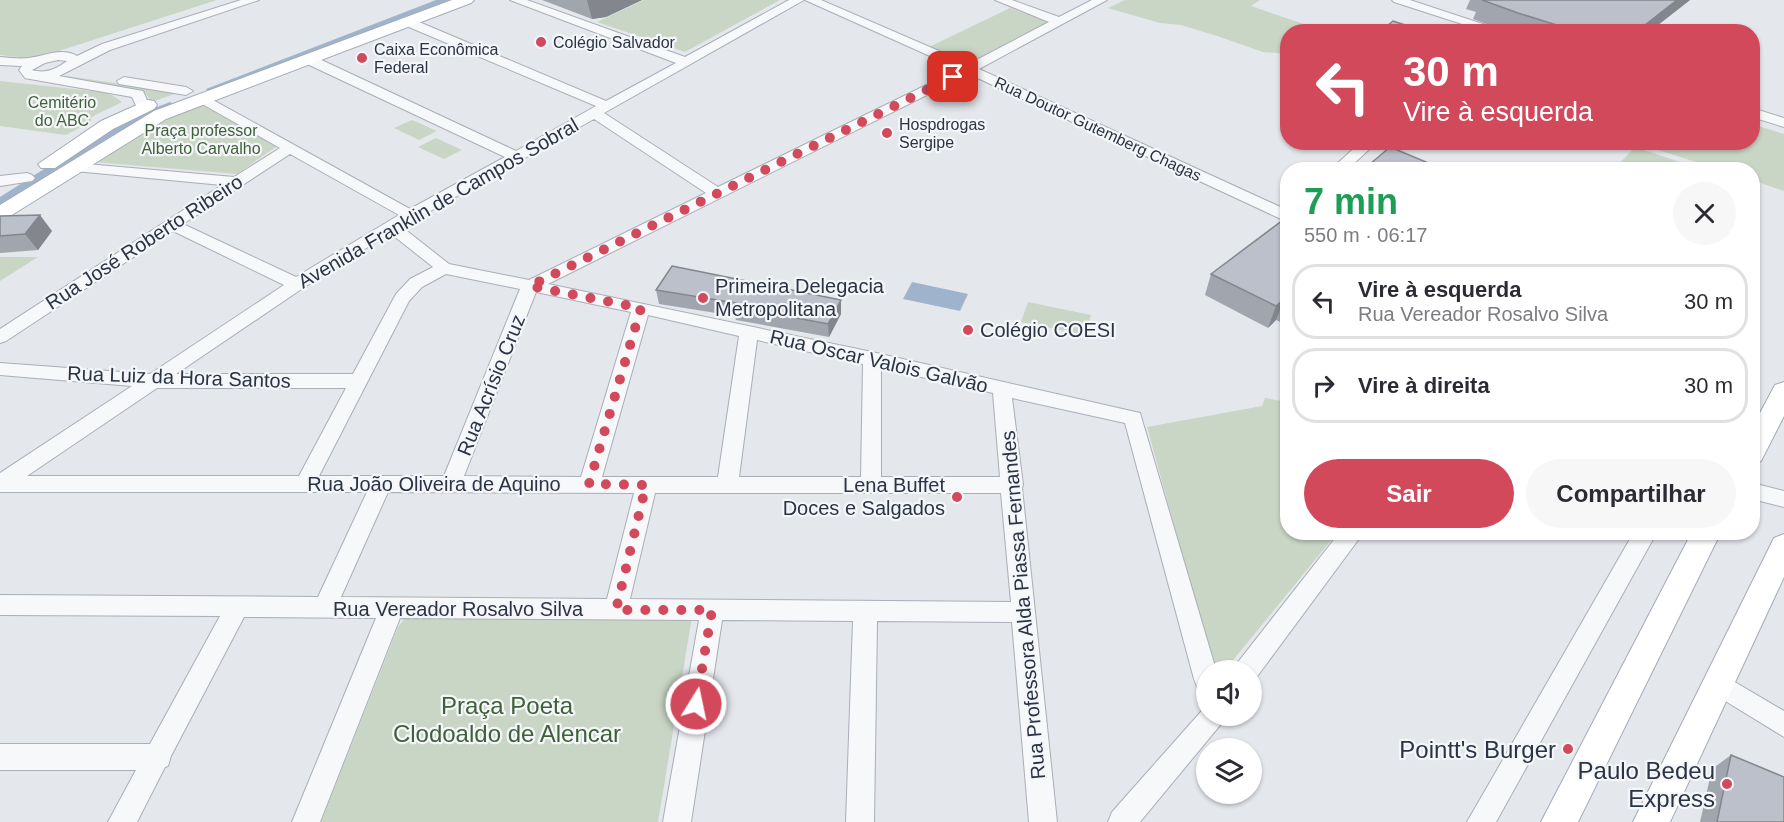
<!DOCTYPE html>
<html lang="pt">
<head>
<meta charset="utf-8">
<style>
	body { margin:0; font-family:Helvetica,sans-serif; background:#f7f7f7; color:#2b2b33; height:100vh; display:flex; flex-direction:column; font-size:22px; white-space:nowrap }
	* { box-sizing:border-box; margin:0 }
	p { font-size:20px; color:#7c7c81 }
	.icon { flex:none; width:33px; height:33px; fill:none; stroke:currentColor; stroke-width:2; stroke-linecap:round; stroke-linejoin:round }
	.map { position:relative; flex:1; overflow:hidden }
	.panel { position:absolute; left:1280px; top:162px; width:480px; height:378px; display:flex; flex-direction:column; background:#fff; border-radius:24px; box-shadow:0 2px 4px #0004 }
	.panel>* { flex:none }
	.banner { position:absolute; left:1280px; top:24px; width:480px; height:126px; border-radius:24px; box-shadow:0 2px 4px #0004; background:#d1495b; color:#fff; overflow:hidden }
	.fabs { position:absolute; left:1196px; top:660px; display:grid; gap:12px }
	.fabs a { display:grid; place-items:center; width:66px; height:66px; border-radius:50%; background:#fff; box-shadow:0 2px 4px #0004; font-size:30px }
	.pin { position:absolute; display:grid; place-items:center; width:51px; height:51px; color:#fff; margin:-26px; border-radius:12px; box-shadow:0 3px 9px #0006 }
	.me { position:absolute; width:66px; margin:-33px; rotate:10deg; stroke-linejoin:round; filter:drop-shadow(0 0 4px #0008) }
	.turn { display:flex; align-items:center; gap:21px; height:126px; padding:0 24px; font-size:27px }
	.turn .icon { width:78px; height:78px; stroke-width:2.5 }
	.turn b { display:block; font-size:42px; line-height:51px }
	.round { display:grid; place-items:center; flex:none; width:63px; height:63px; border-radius:32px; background:#f7f7f7 }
	.summary { display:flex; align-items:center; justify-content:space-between; height:102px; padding:0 24px }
	h1 { font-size:36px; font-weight:700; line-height:45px; color:#1e9e55 }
	.primary-button { display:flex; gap:12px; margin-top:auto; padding:12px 24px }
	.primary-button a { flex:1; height:69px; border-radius:36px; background:#d1495b; color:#fff; font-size:24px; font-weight:700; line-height:69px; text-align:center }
	.primary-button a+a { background:#f7f7f7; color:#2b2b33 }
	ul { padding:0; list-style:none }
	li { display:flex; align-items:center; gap:18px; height:75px; margin:0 12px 9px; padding:0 12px; border:3px solid #e1e1e2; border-radius:24px }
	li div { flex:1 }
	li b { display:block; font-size:22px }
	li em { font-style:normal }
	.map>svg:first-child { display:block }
	.green { fill:#c9d6c5 }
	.water { fill:#9fb4cc }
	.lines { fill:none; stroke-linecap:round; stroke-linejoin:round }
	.canal { fill:#9fb4cc; fill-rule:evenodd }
	.minor-casing { stroke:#a9aeb7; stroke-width:2 }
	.major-casing { stroke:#a3abb8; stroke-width:2 }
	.minor { fill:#f7f8fa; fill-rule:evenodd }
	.major { fill:#fff; fill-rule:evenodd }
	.wall { fill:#a1a5ae }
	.shaded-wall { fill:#83868d }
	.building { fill:#bbc0ca; stroke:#83868d; stroke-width:1.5 }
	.route { stroke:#d1495b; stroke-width:10; stroke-dasharray:0 18 }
	.poi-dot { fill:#d1495b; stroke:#f4f6f9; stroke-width:2 }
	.labels { text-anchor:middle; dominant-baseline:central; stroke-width:4.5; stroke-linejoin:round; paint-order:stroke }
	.far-poi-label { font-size:16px; fill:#2b3445; stroke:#f4f6f9; text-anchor:start }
	.far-park-label { font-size:16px; fill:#3f6138; stroke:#f4f6f9 }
	.far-street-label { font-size:16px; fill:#2b3445; stroke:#f4f6f9 }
	.street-label { font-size:20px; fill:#2b3445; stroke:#f4f6f9 }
	.poi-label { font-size:20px; fill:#2b3445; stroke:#f4f6f9; text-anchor:start }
	.near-park-label { font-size:24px; fill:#3f6138; stroke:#f4f6f9 }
	.near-poi-label { font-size:24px; fill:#2b3445; stroke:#f4f6f9; text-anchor:end }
</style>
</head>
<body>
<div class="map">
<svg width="1784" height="822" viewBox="0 0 1784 822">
	<rect width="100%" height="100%" fill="#e4e7ec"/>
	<path class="green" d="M0 0H217L34 59 0 55Z
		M644 0H780L685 52 597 22Z
		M1125 0H1260L1251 6 1324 31 1287 32V54L1263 52 1217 36 1181 25 1160 23 1108 8Z
		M1010 8 1049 22 969 64 929 47Z
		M58 75 180 92 152 102 143 90 54 78Z
		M0 81 101 92 112 95 122 102C112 108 100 111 91 118V122L66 135 0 126Z
		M203 104 277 146 237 174 93 162 175 115Z
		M412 120 437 131 419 140 394 128Z
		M1752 124 1784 134V191L1752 180V170L1718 169 1636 143 1752 142Z
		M436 138 462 150 444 159 418 147Z
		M1635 147 1701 169H1614Z
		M0 257H38L0 281Z
		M1028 302 1091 315 1085 335 1021 322Z
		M1265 398 1287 402V532L1337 533 1225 670H1214L1147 427 1262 406Z
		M692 617 658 822H321L398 627 405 618Z"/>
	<path class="water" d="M912 282 968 294 960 311 903 299Z"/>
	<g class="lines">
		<path class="canal" d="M436 0H451L216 92H208L206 89Z
			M170 102 176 106 174 109 128 128 0 207V197L118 122Z"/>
		<defs>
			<path id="minor" d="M241 0H259L110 50 59 76 143 91 150 107 148 110H138L132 97 30 79 25 78 19 70 22 66 0 65V57C10 58 20 59 29 58 45 56 62 47 77 56L102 44ZM58 60 67 61C56 69 46 74 32 70L45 63Z
				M510 0H527L685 57 789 0H804L604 113 718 187 959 69 805 0H821L969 64 1049 22 995 0H1012L1059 17 1092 0H1107L979 69 1287 210V221L1281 219 969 74 548 284 872 352 1140 413 1216 670H1206V690L1197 687 1194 679 1125 423 1012 398 1023 485 1022 488 1057 822H1029L1012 622 877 621 874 822H846L853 621 722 620 691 822H663L699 620 400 618 320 822H292L376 618 244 617 171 756 168 766 165 767 137 822H108L136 770H0V744H150L220 616 0 615V595L318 597 367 492H0V473L132 386 0 375V363L150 374 284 285 173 231 6 341 0 343V329L222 185 75 171 68 167 75 163 234 177 280 148 197 101 195 98 202 94 410 209 505 157 305 63 304 60 305 57H315L516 151 596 106 404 25V19H412L606 101 676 63ZM594 119 706 193 529 280 449 264 402 227ZM290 154 399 215 296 277 183 224ZM390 233 433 267 410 279 396 294 353 374H176L303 288ZM446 274 520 289 444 476H319L409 301 422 287ZM536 292 631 312 581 477 464 476ZM648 315 739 336 718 477H602ZM757 340 863 364 861 477H739ZM881 368 993 393 1000 477H881ZM157 388H346L299 476H27ZM388 492 634 493 607 599 341 597ZM655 493H1001L1011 602 630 599Z
				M1392 0H1410L1507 32H1487L1394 2Z
				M124 77 186 87 193 91 186 95 119 84 117 81Z
				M1752 108 1784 118V127L1752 117Z
				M1361 142H1377L1347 170H1330Z
				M27 173 32 175 35 178 32 181 0 186V176Z
				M1752 483 1784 491V507L1752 499Z
				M1340 532H1364L1256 678 1251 680V670H1235L1238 662Z
				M1634 532H1657L1496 822H1467Z
				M1718 672 1784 711V737L1709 691 1706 683 1709 675Z
				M1206 706V716H1224L1221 724 1140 822H1108L1112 812Z"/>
			<path id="major" d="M452 0H474L471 3 166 119 7 218 0 220V205L154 111Z
				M148 100 154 101 157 105 154 109 113 129 55 168H41L38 164 101 121Z
				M1784 382V416L1761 461 1752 464V428L1775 385Z
				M1692 532H1721L1578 822H1541Z
				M1784 534V577L1670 822H1633L1774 538Z"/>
		</defs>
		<use href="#minor" class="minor-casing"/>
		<use href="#major" class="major-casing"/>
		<use href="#minor" class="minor"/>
		<use href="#major" class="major"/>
	</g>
	<path class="wall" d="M542 0H642L606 17 592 19Z
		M1470 0H1690L1649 32H1508L1473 19 1476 12 1466 9Z
		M0 216 52 231 38 250 0 253Z
		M1287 217V325L1276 320 1268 328 1205 295 1211 274Z
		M656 290 841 314 829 337 736 320 735 316 659 304Z
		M1731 755 1784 822H1700L1712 769Z"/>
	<path class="shaded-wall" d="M587 0H642L606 17 592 19Z
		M1677 0H1690L1649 32H1636Z
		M40 215 52 231 38 250 25 234Z
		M1284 299 1276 320 1268 328 1276 306Z
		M841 300V314L829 337 828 324Z"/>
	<path class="building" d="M1482 0H1677L1636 32H1579L1518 13Z
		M1393 21 1426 32H1380Z
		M1390 147 1445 170H1363Z
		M40 215 25 234 0 236V216Z
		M1287 217V300L1284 299 1276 306 1211 274Z
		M672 266 841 300 828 324 734 306 736 303 656 290Z
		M1731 755 1784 777V822H1717Z"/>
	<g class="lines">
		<path class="route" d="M696 704 712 610H616L646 485 589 484 641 308 530 286 953 77"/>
	</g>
	<g class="poi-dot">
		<circle cx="541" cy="42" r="6"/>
		<circle cx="362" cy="58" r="6"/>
		<circle cx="887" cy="133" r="6"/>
		<circle cx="703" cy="298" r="6"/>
		<circle cx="968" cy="330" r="6"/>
		<circle cx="957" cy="497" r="6"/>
		<circle cx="1568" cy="749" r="6"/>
		<circle cx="1727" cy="784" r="6"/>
	</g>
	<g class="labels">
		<g class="far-poi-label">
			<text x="553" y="42">Colégio Salvador</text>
			<text x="374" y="49">Caixa Econômica<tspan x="374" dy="18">Federal</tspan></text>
			<text x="899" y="124">Hospdrogas<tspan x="899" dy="18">Sergipe</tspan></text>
		</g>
		<g class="far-park-label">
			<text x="62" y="102">Cemitério<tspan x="62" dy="18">do ABC</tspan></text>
			<text x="201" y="130">Praça professor<tspan x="201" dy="18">Alberto Carvalho</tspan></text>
		</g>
		<g class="far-street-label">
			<text transform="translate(1098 129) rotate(25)">Rua Doutor Gutemberg Chagas</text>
		</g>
		<g class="street-label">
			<text transform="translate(438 203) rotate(-30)">Avenida Franklin de Campos Sobral</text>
			<text transform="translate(144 242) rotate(-33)">Rua José Roberto Ribeiro</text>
			<text transform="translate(879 361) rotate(13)">Rua Oscar Valois Galvão</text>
			<text transform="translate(179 377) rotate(2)">Rua Luiz da Hora Santos</text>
			<text transform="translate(491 385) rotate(-68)">Rua Acrísio Cruz</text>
			<text x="434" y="484">Rua João Oliveira de Aquino</text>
			<text transform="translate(1023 605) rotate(-95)">Rua Professora Alda Piassa Fernandes</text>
			<text x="458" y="609">Rua Vereador Rosalvo Silva</text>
		</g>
		<g class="poi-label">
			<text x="715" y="286">Primeira Delegacia<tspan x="715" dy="23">Metropolitana</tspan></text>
			<text x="980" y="330">Colégio COESI</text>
			<text x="945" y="485" text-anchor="end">Lena Buffet<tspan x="945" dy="23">Doces e Salgados</tspan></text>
		</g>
		<g class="near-park-label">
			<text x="507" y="705">Praça Poeta<tspan x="507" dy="28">Clodoaldo de Alencar</tspan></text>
		</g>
		<g class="near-poi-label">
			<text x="1556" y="749">Pointt's Burger</text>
			<text x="1715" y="770">Paulo Bedeu<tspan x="1715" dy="28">Express</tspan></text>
		</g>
	</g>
</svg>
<div class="fabs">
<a><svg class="icon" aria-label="sound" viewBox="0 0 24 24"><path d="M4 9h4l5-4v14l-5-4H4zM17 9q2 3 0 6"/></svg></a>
<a><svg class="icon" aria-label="layers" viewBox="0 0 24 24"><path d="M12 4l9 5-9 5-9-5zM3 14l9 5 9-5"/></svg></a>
</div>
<div class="pin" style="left:953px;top:77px;background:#d93025"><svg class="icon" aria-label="arrive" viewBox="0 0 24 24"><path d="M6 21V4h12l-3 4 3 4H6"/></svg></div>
<svg class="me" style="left:696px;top:704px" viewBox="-20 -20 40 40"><circle r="17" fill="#d1495b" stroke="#fff" stroke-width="3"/><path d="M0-11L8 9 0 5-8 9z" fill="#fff"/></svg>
<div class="banner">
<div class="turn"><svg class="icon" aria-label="left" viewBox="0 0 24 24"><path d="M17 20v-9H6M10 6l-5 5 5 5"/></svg><div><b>30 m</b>Vire à esquerda</div></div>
</div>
<section class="panel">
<div class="summary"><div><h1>7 min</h1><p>550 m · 06:17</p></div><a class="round"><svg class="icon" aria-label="close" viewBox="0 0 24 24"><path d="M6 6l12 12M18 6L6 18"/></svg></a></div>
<ul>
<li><svg class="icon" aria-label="left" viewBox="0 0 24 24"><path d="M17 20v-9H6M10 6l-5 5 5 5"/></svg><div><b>Vire à esquerda</b><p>Rua Vereador Rosalvo Silva</p></div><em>30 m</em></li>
<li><svg class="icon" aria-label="right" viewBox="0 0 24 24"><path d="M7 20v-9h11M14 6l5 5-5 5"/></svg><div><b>Vire à direita</b></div><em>30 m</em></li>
</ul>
<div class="primary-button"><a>Sair</a><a>Compartilhar</a></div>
</section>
</div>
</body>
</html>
